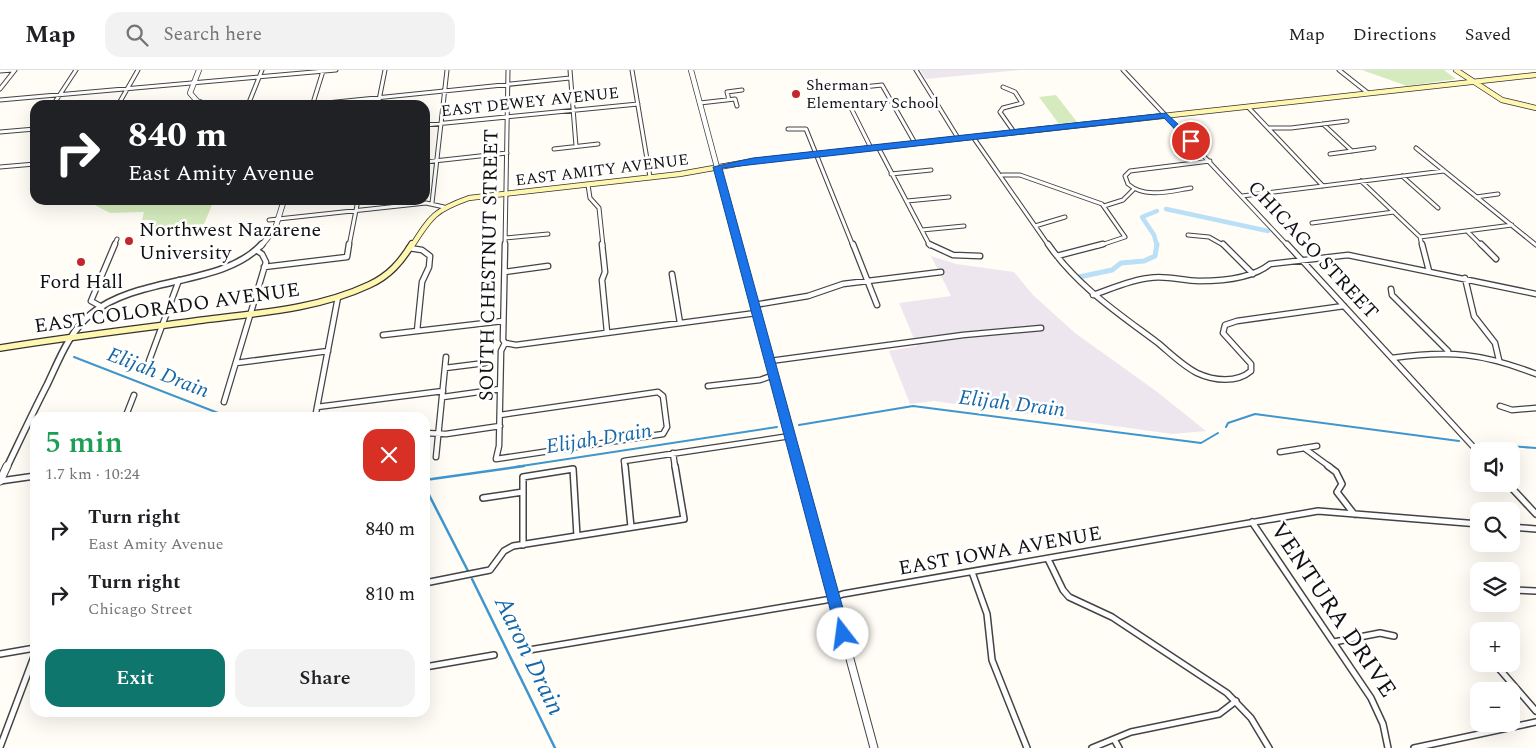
<!DOCTYPE html>
<html lang="en">
<head>
<meta charset="utf-8">
<style>
	body { margin:0; font-family:Spectral,serif; background:#f2f2f2; color:#202124; height:100vh; display:flex; flex-direction:column; font-size:19px; white-space:nowrap }
	* { box-sizing:border-box; margin:0 }
	p { font-size:16px; color:#757577 }
	.icon { flex:none; width:28px; height:28px; fill:none; stroke:currentColor; stroke-width:2; stroke-linecap:round; stroke-linejoin:round }
	.map { position:relative; flex:1; overflow:hidden }
	.drawer { position:absolute; left:30px; top:342px; width:400px; height:305px; display:flex; flex-direction:column; background:#fff; border-radius:15px; box-shadow:0 5px 20px #0002 }
	.drawer>* { flex:none }
	.banner { position:absolute; left:30px; top:30px; width:400px; height:105px; border-radius:15px; box-shadow:0 5px 20px #0002; background:#202124; color:#fff; overflow:hidden }
	.controls { position:absolute; left:1470px; top:372px; display:grid; gap:10px }
	.controls a { display:grid; place-items:center; width:50px; height:50px; border-radius:10px; background:#fff; box-shadow:0 5px 20px #0002; font-size:25px }
	.pin { position:absolute; display:grid; place-items:center; width:42px; height:42px; color:#fff; margin:-21px; border:2px solid #fff; border-radius:50%; box-shadow:0 1px 5px #0007 }
	.me { position:absolute; width:55px; margin:-28px; rotate:345deg; stroke-linejoin:round; filter:drop-shadow(0 0 4px #0008) }
	.turn { display:flex; align-items:center; gap:18px; height:105px; padding:0 15px; font-size:22px }
	.turn .icon { width:65px; height:65px; stroke-width:2.5 }
	.turn b { display:block; font-size:35px; line-height:42px }
	.round { display:grid; place-items:center; flex:none; width:52px; height:52px; border-radius:15px; background:#f2f2f2 }
	.overview { display:flex; align-items:center; justify-content:space-between; height:85px; padding:0 15px }
	h1 { font-size:30px; font-weight:600; line-height:38px; color:#1e9e55 }
	.action { display:flex; gap:10px; margin-top:auto; padding:10px 15px }
	.action a { flex:1; height:58px; border-radius:15px; background:#0f766e; color:#fff; font-size:20px; font-weight:600; line-height:58px; text-align:center }
	.action a+a { background:#f2f2f2; color:#202124 }
	ul { padding:0; list-style:none }
	li { display:flex; align-items:center; gap:15px; height:65px; padding:0 15px }
	li div { flex:1 }
	li b { display:block; font-size:19px }
	li em { font-style:normal }
	header { display:flex; align-items:center; gap:30px; box-sizing:border-box; height:70px; padding:0 25px; background:#fff; border-bottom:1px solid #e0e0e0 }
	header strong { font-size:24px }
	nav { display:flex; gap:28px; margin-inline-start:auto; font-size:18px }
	.search { width:350px; height:45px; background:#f2f2f2; display:flex; align-items:center; gap:12px; box-sizing:border-box; padding:0 18px; border-radius:15px; color:#757577; font-size:19px }
	.map>svg:first-child { display:block }
	.industrial { fill:#eee6ef }
	.green { fill:#d5ebbd }
	.lines { fill:none; stroke-linecap:round; stroke-linejoin:round }
	.stream-far1 { stroke:#3f96cf; stroke-width:2 }
	.stream { stroke:#3f96cf; stroke-width:2.5 }
	.canal-far1 { stroke:#b9e0f7; stroke-width:4.5 }
	.canal { stroke:#b9e0f7; stroke-width:5 }
	.minor-far2-casing { stroke:#444; stroke-width:5 }
	.minor-far1-casing { stroke:#444; stroke-width:7 }
	.minor-casing { stroke:#444; stroke-width:8 }
	.tertiary-far2-casing { stroke:#444; stroke-width:6 }
	.tertiary-far1-casing { stroke:#444; stroke-width:8 }
	.tertiary-casing { stroke:#444; stroke-width:9 }
	.secondary-far1-casing { stroke:#333; stroke-width:6 }
	.secondary-casing { stroke:#333; stroke-width:8 }
	.minor-far2 { stroke:#fff; stroke-width:3 }
	.minor-far1 { stroke:#fff; stroke-width:4.5 }
	.minor { stroke:#fff; stroke-width:5 }
	.tertiary-far2 { stroke:#fff; stroke-width:4.5 }
	.tertiary-far1 { stroke:#fff; stroke-width:5 }
	.tertiary { stroke:#fff; stroke-width:7 }
	.secondary-far1 { stroke:#fff6b0; stroke-width:4.5 }
	.secondary { stroke:#fff6b0; stroke-width:5.5 }
	.route { fill:#1a73e8; stroke:#114b97 }
	.poi-dot { fill:#c4262e; stroke:#fff; stroke-width:2 }
	.labels { text-anchor:middle; dominant-baseline:central; stroke-width:5; stroke-linejoin:round; paint-order:stroke }
	.far-poi-label { font-size:16px; fill:#111; stroke:#fff; text-anchor:start }
	.far-street-label { font-size:16px; fill:#111; stroke:#fff }
	.poi-label { font-size:20px; fill:#111; stroke:#fff; text-anchor:start }
	.street-label { font-size:20px; fill:#111; stroke:#fff }
	.water-label { font-size:21px; font-style:italic; fill:#1768a6; stroke:#fff }
	.near-street-label { font-size:24px; fill:#111; stroke:#fff }
	.near-water-label { font-size:25px; font-style:italic; fill:#1768a6; stroke:#fff }
</style>
</head>
<body>
<header>
<strong>Map</strong>
<div class="search"><svg class="icon" aria-label="search" viewBox="0 0 24 24"><circle cx="10" cy="10" r="6"/><path d="M15 15l6 6"/></svg>Search here</div>
<nav><a>Map</a><a>Directions</a><a>Saved</a></nav>
</header>
<div class="map">
<svg width="1536" height="678" viewBox="0 0 1536 678">
	<rect width="100%" height="100%" fill="#fffdf5"/>
	<path class="industrial" d="M920 0H1020L926 9Z
		M931 186 956 194 1014 202 1033 225 1075 263 1156 321 1206 361 1172 364 934 331 910 334 889 281 917 276 899 233 951 226Z"/>
	<path class="green" d="M1362 0H1444L1456 9 1407 16Z
		M1056 25 1077 52 1059 54 1039 27Z
		M93 130H214L204 154 148 159 152 150H142L144 142 110 143 95 135Z"/>
	<g class="lines">
		<path class="stream-far1" d="M74 287 231 348
			M799 355 913 336 1201 373 1218 363
			M1226 357 1228 353 1255 344 1459 371
			M1481 374 1536 378
			M515 397 777 357"/>
		<path class="stream" d="M425 410 524 396
			M425 417 468 501
			M472 509 555 678"/>
		<path class="canal-far1" d="M1166 139 1268 161
			M1157 141 1142 147 1154 165 1157 176"/>
		<path class="canal" d="M1079 207 1112 200 1121 193 1144 191 1155 186 1157 174"/>
		<defs>
			<path id="minor-far2" d="M570 0 576 76
				M632 0 650 107
				M916 0 958 68
				M1123 0 1288 176
				M1339 0 1368 23
				M0 1 13 0
				M863 17 882 15 915 73
				M1003 17 1015 22 1022 33 1003 38 1000 42 1014 62
				M0 19 15 0
				M0 30 336 0
				M729 30 727 22 742 20
				M848 32 871 78
				M313 33 323 1
				M700 33 735 29 737 36
				M53 35 76 0
				M118 35 138 0
				M248 35 262 0
				M307 35 570 8
				M378 35 385 0
				M1248 37 1323 116
				M1323 54 1352 81
				M425 55 638 34
				M1269 58H1291L1347 51
				M788 59H806L853 176
				M0 62 35 59
				M973 67 1049 176
				M878 77 930 176
				M1416 78 1536 175
				M554 79 598 74
				M1330 84 1374 78
				M425 92 507 83
				M0 97 35 94
				M891 104 931 100
				M1002 105H1020L1102 134 1125 167 1098 176
				M1402 106 1438 138
				M1361 111 1420 167 1422 176
				M588 115 590 128 599 138 603 176
				M1191 118C1171 121 1145 129 1128 114L1125 106 1130 101 1210 91
				M1242 126 1444 101
				M1476 127 1498 124
				M907 131 949 127
				M432 133 447 0
				M1104 136 1123 130 1133 120
				M269 150 426 133 444 137
				M1312 153 1394 142
				M1035 156 1065 147
				M922 160 964 156
				M1468 162 1482 176
				M1188 165 1209 167 1225 176
				M1420 167 1512 155
				M505 168 548 164
				M114 176 117 169
				M349 176 358 130
				M505 176 508 0"/>
			<path id="minor-far1" d="M602 174 605 202 602 210 607 262
				M853 174 877 235
				M929 174 953 185 980 186
				M1048 174C1077 216 1118 243 1158 273 1170 283 1183 296 1197 303 1214 311 1237 313 1251 301V294L1223 263 1225 255 1237 251 1344 236
				M1223 174 1253 204
				M1287 174 1479 383
				M1422 174 1429 201
				M1481 174 1496 189
				M409 178 422 180 430 186 429 197 422 212 417 261
				M1057 186 1103 174
				M264 197 347 187 349 174
				M505 202 548 196
				M672 204 680 253
				M1465 208 1474 246 1495 273 1499 290
				M1391 219 1392 225 1448 281
				M1093 225C1111 219 1130 210 1149 208 1167 205 1182 211 1199 211 1221 211 1253 208 1270 194L1348 185 1536 224
				M754 235 808 226 843 214 941 202
				M100 236 91 231 115 174
				M383 265 503 251
				M505 273 516 275 756 243
				M1392 288C1450 280 1482 283 1536 304
				M149 291 179 210
				M770 291 963 265 1041 258
				M236 293 328 281
				M445 298 485 293
				M708 316 760 310 774 305
				M443 327 500 319
				M224 332 266 192 262 184 256 180
				M1500 336 1512 340 1536 338
				M317 337 443 321
				M500 345 658 322 663 326 667 357 663 364 496 389 499 376 501 281 505 273 503 270 505 174
				M125 348 134 325
				M315 348 338 227
				M425 363 446 364 500 356
				M1304 378 1330 397
				M1280 382 1317 376
				M673 383 675 397
				M436 387 446 287
				M625 397 624 391 790 366"/>
			<path id="minor" d="M625 396 631 457
				M1328 396 1336 402 1342 414 1337 422 1354 444
				M0 411 35 406
				M1508 414 1536 444
				M483 428 523 422
				M1252 452 1371 628 1383 654 1388 678
				M1511 457 1536 459
				M523 475V407L573 399 577 466
				M1048 489 1063 520 1069 527 1112 547 1227 623 1251 648 1269 678
				M972 502 987 544 992 590 1027 678
				M425 513 490 500 504 481 513 476 684 449 675 396
				M1511 520 1536 521
				M1334 572 1380 563 1394 566
				M529 580 826 530 843 524 1318 441 1479 454
				M0 584 35 578
				M1495 594 1536 641
				M425 597 494 585
				M1114 669 1119 678
				M0 677 35 584
				M1092 678 1131 662 1219 644 1236 631
				M1414 678 1536 652"/>
			<path id="tertiary-far2" d="M199 0 190 23 197 31 208 35
				M691 0 738 176
				M261 176 275 159 284 130"/>
			<path id="tertiary-far1" d="M738 174 798 397
				M7 397C20 370 33 342 47 315 59 290 69 262 91 244 138 205 223 217 262 174"/>
			<path id="tertiary" d="M798 396 874 678
				M0 411 7 396"/>
			<path id="secondary-far1" d="M1456 0 1502 30 1536 38
				M412 176C431 146 435 140 469 128L680 104 753 91 1536 5"/>
			<path id="secondary" d="M0 278C67 267 135 259 203 250 258 243 318 239 369 215 389 206 401 192 412 174"/>
		</defs>
		<use href="#minor-far2" class="minor-far2-casing"/>
		<use href="#minor-far1" class="minor-far1-casing"/>
		<use href="#minor" class="minor-casing"/>
		<use href="#tertiary-far2" class="tertiary-far2-casing"/>
		<use href="#tertiary-far1" class="tertiary-far1-casing"/>
		<use href="#tertiary" class="tertiary-casing"/>
		<use href="#secondary-far1" class="secondary-far1-casing"/>
		<use href="#secondary" class="secondary-casing"/>
		<use href="#minor-far2" class="minor-far2"/>
		<use href="#minor-far1" class="minor-far1"/>
		<use href="#minor" class="minor"/>
		<use href="#tertiary-far2" class="tertiary-far2"/>
		<use href="#tertiary-far1" class="tertiary-far1"/>
		<use href="#tertiary" class="tertiary"/>
		<use href="#secondary-far1" class="secondary-far1"/>
		<use href="#secondary" class="secondary"/>
	</g>
	<path class="route" d="M1166 43 1194 69V73H1188L1164 48 722 98 850 564 848 569 843 571 838 569 713 97 753 88Z"/>
	<g class="poi-dot">
		<circle cx="796" cy="24" r="5"/>
		<circle cx="129" cy="171" r="5"/>
		<circle cx="81" cy="192" r="5"/>
	</g>
	<g class="labels">
		<g class="far-poi-label">
			<text x="806" y="15">Sherman<tspan x="806" dy="18">Elementary School</tspan></text>
		</g>
		<g class="far-street-label">
			<text transform="translate(530 32) rotate(-6)">EAST DEWEY AVENUE</text>
			<text transform="translate(602 100) rotate(-7)">EAST AMITY AVENUE</text>
		</g>
		<g class="poi-label">
			<text x="139" y="160">Northwest Nazarene<tspan x="139" dy="23">University</tspan></text>
			<text x="81" y="212" text-anchor="middle">Ford Hall</text>
		</g>
		<g class="street-label">
			<text transform="translate(1313 180) rotate(47)">CHICAGO STREET</text>
			<text transform="translate(489 195) rotate(-89)">SOUTH CHESTNUT STREET</text>
			<text transform="translate(167 238) rotate(-8)">EAST COLORADO AVENUE</text>
			<text transform="translate(1000 481) rotate(-10)">EAST IOWA AVENUE</text>
		</g>
		<g class="water-label">
			<text transform="translate(158 303) rotate(21)">Elijah Drain</text>
			<text transform="translate(1012 334) rotate(7)">Elijah Drain</text>
			<text transform="translate(599 369) rotate(-9)">Elijah Drain</text>
		</g>
		<g class="near-street-label">
			<text transform="translate(1333 540) rotate(56)">VENTURA DRIVE</text>
		</g>
		<g class="near-water-label">
			<text transform="translate(529 586) rotate(64)">Aaron Drain</text>
		</g>
	</g>
</svg>
<div class="controls">
<a><svg class="icon" aria-label="sound" viewBox="0 0 24 24"><path d="M4 9h4l5-4v14l-5-4H4zM17 9q2 3 0 6"/></svg></a>
<a><svg class="icon" aria-label="search" viewBox="0 0 24 24"><circle cx="10" cy="10" r="6"/><path d="M15 15l6 6"/></svg></a>
<a><svg class="icon" aria-label="layers" viewBox="0 0 24 24"><path d="M12 4l9 5-9 5-9-5zM3 14l9 5 9-5"/></svg></a>
<a>+</a>
<a>−</a>
</div>
<div class="pin" style="left:1191px;top:71px;background:#d93025"><svg class="icon" aria-label="arrive" viewBox="0 0 24 24"><path d="M6 21V4h12l-3 4 3 4H6"/></svg></div>
<svg class="me" style="left:843px;top:564px" viewBox="-20 -20 40 40"><circle r="19" fill="#fff"/><path d="M0-13L10 11 0 6-10 11z" fill="#1a73e8"/></svg>
<div class="banner">
<div class="turn"><svg class="icon" aria-label="right" viewBox="0 0 24 24"><path d="M7 20v-9h11M14 6l5 5-5 5"/></svg><div><b>840 m</b>East Amity Avenue</div></div>
</div>
<section class="drawer">
<div class="overview"><div><h1>5 min</h1><p>1.7 km · 10:24</p></div><a class="round" style="background:#d93025;color:#fff"><svg class="icon" aria-label="close" viewBox="0 0 24 24"><path d="M6 6l12 12M18 6L6 18"/></svg></a></div>
<ul>
<li><svg class="icon" aria-label="right" viewBox="0 0 24 24"><path d="M7 20v-9h11M14 6l5 5-5 5"/></svg><div><b>Turn right</b><p>East Amity Avenue</p></div><em>840 m</em></li>
<li><svg class="icon" aria-label="right" viewBox="0 0 24 24"><path d="M7 20v-9h11M14 6l5 5-5 5"/></svg><div><b>Turn right</b><p>Chicago Street</p></div><em>810 m</em></li>
</ul>
<div class="action"><a>Exit</a><a>Share</a></div>
</section>
</div>
</body>
</html>
